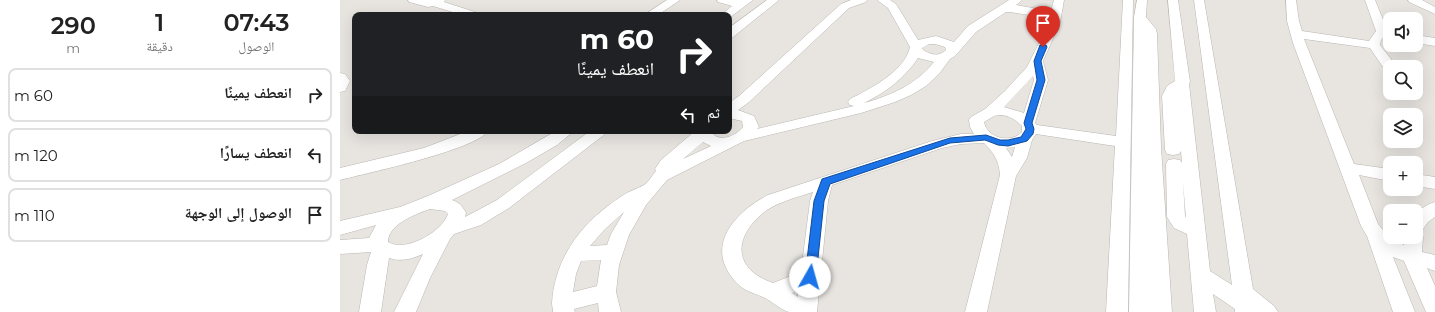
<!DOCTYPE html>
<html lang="ar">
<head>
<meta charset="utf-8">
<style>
	body { margin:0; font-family:Montserrat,"Noto Naskh Arabic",sans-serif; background:#f2f2f2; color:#222; direction:rtl; height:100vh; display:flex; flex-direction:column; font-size:15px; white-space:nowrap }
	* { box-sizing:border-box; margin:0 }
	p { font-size:13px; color:#767676 }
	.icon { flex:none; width:22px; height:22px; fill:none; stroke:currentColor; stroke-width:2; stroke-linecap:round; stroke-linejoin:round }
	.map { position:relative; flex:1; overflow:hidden; direction:ltr }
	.side { display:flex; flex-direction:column; background:#fff; width:340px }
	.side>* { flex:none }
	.hud { position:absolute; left:12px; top:12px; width:380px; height:122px; border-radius:8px; box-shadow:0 4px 16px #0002; direction:rtl; background:#202124; color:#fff; overflow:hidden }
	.buttons { position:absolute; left:1043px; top:12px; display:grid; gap:8px }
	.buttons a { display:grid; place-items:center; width:40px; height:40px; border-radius:8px; background:#fff; box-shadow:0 4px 16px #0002; font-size:20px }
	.pin { position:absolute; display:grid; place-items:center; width:34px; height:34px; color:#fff; margin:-41px -17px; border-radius:50% 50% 50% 0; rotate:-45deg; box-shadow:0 0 4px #0007 }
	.pin .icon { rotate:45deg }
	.me { position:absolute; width:44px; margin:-22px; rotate:7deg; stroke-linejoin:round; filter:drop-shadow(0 0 3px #0008) }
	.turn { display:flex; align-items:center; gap:14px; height:84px; padding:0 12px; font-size:18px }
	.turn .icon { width:52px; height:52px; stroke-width:2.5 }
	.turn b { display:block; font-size:28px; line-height:34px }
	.then { display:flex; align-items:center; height:38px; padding:0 12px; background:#0003; gap:8px; font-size:15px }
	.eta { display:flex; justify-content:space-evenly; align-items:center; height:68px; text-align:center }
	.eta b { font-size:24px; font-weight:600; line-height:28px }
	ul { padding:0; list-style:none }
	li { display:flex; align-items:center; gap:12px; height:54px; margin:0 8px 6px; padding:0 4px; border:2px solid #e0e0e0; border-radius:8px }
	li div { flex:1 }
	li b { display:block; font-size:15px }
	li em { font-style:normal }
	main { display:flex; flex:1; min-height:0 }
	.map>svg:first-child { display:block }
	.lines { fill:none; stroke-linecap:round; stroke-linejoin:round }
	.minor-casing { stroke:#b9b6b2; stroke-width:1 }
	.minor { fill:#fff; fill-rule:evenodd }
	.route { fill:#1a73e8; stroke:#114b97 }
</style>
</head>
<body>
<main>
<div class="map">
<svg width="1095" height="312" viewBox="0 0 1095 312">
	<rect width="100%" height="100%" fill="#e8e5e1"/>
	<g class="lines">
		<defs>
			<path id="minor" d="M68 0H105L104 2 138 13 140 15H122L93 6 88 7 69 2Z
				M327 0H340L318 15H304Z
				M377 0H413L389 18V15H381L392 6 378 2Z
				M427 0H439L393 37 389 38V28Z
				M511 0H527L526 2 509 8 409 102 398 110 414 116 419 127 417 129 514 106 510 105 508 102 510 99C530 89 565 71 570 47L548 8 537 0H550L556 4 578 40 596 36 614 42 628 26 669 0H682L676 5 709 11H711L714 0H724L719 28 715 34 703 61 708 80 695 123 697 125 776 136 783 0H793L788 312H766L775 146 696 134 692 140 687 158 676 176 647 312H625L660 175C659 161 654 153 644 143L621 144 602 148 492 185 488 201 477 312C468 312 458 312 449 312 443 311 431 301 425 298 417 294 407 292 400 286 362 251 391 214 428 195L592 141 621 134H634L630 127 629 120 631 117 645 109 665 91 687 67 707 27 709 18 670 12H666L636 32 615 56 610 59 599 74 586 86 571 95 555 102 521 113 404 141 327 180 306 205 289 235 279 265 276 292 281 312H259L258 303 234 309 235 312H213C213 309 212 306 212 303 215 256 243 221 282 196 289 191 297 189 304 185 309 182 312 175 316 171L315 169 321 160 355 131H371C378 144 396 136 403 127L402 121 389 118V103L399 96 501 4ZM589 44H595L605 47 606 50C599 57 591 55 583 50L582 48ZM578 58 594 62C577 84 550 96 524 103 546 92 564 79 578 58ZM693 76 694 80 684 113 664 107ZM659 115C668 115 675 119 682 126V132C670 144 647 138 644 122L654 116ZM363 142 371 146 343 159ZM675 147 672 157 666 148ZM473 192 470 201 461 272 433 283C390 268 394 234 427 210 441 201 458 197 473 192ZM284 212 271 234 267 245 250 246 265 229ZM261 260 257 286 233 292 236 274 241 261ZM458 290V297L452 293Z
				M797 0H807L806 17 816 29 817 34 821 147 832 312H789L794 17Z
				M828 0H838L850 82 849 84 870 271 892 285 854 0H864L913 289 934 306 938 312H895V309L873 294 876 312H854L847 234 834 228 827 217 826 164 828 160 834 159 840 160 842 163 841 151 839 154 833 155 827 154 825 150 822 96 827 86 835 81ZM843 182 846 218 845 216Z
				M946 0H956L959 21 962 31 1029 41 1036 31 1025 0H1035L1048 32 1041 40 1040 45 1057 67H1050V71L1045 70 1030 48 964 39 1014 164 1050 169V181L1019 175 1038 224C1045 233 1053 240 1064 245L1065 237H1076V212L1089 204 1095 202V217L1088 222 1081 232 1083 237 1082 252 1095 255V271L1087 268 1095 286V312H1086L1064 261 1053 257 1075 312H1053L1027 236 1021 226 953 43 947 21Z
				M1068 0H1082L1095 7V14L1069 2Z
				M1076 35 1095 38V46L1076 43Z
				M0 73 5 74 10 81 5 91 0 92Z
				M128 131H148C135 150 27 173 0 180V168L84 148Z
				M216 131H234L217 145 186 163 112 200C119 202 123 207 126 213L125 217 157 200 250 131H268L265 134 169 208 141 225 114 234 110 239 90 278 76 312H54L83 254C72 259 60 262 49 258L41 312H19L27 265 31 252 0 254V240L29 238 36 225 0 235V221L60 207 88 196 159 164ZM90 209 105 211 108 214C102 232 65 253 48 242 48 224 76 214 90 209Z
				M1076 174 1095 177V189L1076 186Z"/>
		</defs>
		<use href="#minor" class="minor-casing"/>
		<use href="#minor" class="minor"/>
	</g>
	<path class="route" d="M700 45H706L707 47 701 61 705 80 692 123 694 129 693 134 687 141 668 146 658 145 645 140 610 143 490 184 484 201 476 277 474 280 470 282 466 280 465 277 474 201 482 179 610 138 646 135 660 140H668L681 137 686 129 684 123 697 80 694 61Z"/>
</svg>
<div class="buttons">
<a><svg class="icon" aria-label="sound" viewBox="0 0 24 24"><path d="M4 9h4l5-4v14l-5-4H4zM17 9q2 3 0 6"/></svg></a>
<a><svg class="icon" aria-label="search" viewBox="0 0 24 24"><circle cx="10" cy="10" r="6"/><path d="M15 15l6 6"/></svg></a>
<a><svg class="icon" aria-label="layers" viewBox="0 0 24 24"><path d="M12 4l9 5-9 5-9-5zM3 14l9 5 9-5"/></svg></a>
<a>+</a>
<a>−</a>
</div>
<div class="pin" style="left:703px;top:47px;background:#d93025"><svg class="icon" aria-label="arrive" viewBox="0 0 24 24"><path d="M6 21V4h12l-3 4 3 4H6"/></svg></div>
<svg class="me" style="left:470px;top:277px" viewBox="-20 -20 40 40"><circle r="19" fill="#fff"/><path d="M0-13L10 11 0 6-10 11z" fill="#1a73e8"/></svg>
<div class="hud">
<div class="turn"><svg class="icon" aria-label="right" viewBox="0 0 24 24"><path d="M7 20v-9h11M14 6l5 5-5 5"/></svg><div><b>60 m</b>انعطف يمينًا</div></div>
<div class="then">ثم<svg class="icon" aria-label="left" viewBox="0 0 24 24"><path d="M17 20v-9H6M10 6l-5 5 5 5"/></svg></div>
</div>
</div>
<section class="side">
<div class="eta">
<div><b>07:43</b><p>الوصول</p></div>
<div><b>1</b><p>دقيقة</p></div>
<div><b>290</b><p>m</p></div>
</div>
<ul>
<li><svg class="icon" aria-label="right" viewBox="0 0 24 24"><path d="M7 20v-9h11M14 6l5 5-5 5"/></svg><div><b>انعطف يمينًا</b></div><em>60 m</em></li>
<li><svg class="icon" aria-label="left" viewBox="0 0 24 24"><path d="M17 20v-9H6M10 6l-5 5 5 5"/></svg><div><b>انعطف يسارًا</b></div><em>120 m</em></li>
<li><svg class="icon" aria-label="arrive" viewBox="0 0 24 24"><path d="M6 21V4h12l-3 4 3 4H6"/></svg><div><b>الوصول إلى الوجهة</b></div><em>110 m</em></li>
</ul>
</section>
</main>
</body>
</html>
